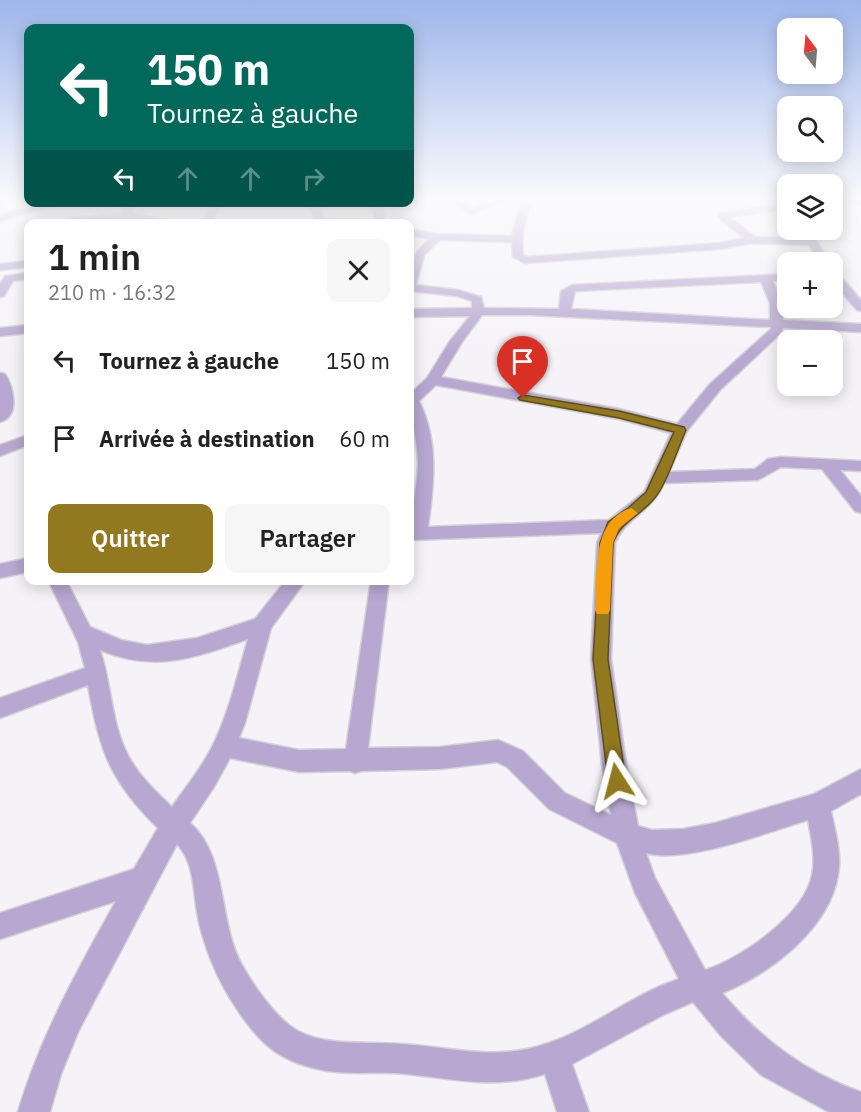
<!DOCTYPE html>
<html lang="fr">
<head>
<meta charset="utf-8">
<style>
	body { margin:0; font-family:"IBM Plex Sans",sans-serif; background:#f6f6f6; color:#222; height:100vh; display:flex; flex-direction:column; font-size:22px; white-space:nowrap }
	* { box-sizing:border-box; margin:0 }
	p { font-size:20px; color:#767676 }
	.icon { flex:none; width:33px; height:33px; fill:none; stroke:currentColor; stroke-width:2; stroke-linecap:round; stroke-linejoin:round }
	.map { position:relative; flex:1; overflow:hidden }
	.panel { position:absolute; left:24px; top:219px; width:390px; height:366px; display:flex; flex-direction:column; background:#fff; border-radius:12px; box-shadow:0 3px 15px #0003 }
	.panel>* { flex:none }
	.banner { position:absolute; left:24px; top:24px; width:390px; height:183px; border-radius:12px; box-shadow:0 3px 15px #0003; background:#00695c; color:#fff; overflow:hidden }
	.needle { width:39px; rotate:344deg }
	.fabs { position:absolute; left:777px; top:18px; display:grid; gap:12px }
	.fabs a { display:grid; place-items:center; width:66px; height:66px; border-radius:12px; background:#fff; box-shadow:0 3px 15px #0003; font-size:30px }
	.pin { position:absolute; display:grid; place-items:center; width:51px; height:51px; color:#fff; margin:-62px -26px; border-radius:50% 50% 50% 0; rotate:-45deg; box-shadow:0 0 6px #0007 }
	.pin .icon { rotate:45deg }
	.me { position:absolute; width:66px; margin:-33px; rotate:351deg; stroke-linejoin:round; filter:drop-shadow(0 0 4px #0008) }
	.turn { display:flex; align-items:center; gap:21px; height:126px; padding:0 24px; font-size:27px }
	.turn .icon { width:78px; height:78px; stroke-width:2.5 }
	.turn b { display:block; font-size:42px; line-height:51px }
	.lanes { display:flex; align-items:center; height:57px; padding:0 24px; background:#0003; justify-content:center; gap:30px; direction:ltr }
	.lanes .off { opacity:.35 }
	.round { display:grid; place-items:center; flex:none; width:63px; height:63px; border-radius:12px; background:#f6f6f6 }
	.overview { display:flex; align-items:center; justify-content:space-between; height:102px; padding:0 24px }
	h1 { font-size:36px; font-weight:600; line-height:45px }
	.action { display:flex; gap:12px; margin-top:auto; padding:12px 24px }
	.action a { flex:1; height:69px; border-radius:12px; background:#927920; color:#fff; font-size:24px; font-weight:600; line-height:69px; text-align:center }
	.action a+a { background:#f6f6f6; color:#222 }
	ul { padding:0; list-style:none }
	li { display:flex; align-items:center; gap:18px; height:78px; padding:0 24px }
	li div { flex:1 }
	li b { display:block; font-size:22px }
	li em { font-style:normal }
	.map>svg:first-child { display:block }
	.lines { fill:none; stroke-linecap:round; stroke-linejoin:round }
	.minor-casing { stroke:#d2d1d5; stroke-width:3 }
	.minor { fill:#b7a7d1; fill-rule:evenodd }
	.route { fill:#927920; stroke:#5f4f15; stroke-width:1.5 }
	.slow { fill:#f59e0b }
</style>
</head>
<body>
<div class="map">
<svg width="861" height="1112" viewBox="0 0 861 1112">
	<rect width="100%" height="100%" fill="#f5f3f8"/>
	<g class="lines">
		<defs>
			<path id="minor" d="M0 199H9L0 204Z
				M448 199H459L472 207 496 199H510L471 214Z
				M524 199H534C524 216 521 236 523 255L526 257 720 243 744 238 718 217V213L788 203V209L729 217 755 237 806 239 805 230H813L817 242 830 262H820L809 245 752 243 720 249 525 263 513 257 512 242 440 240 424 255 416 285 458 290 481 297 484 308 559 309 561 291 572 285 788 274V280L773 281 782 303 783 320 861 324V332L783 328 781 333 720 390 687 431 669 472 755 469 768 459 781 457 861 461V471L840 470 861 496V513L855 511 822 469 781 467 758 480 664 483C652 512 625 518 615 543L611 659 626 764 638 826 652 830 683 829 715 823 814 794 861 769V794L831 811C835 831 842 854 838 875 829 929 770 974 722 993 761 1039 804 1072 861 1092V1112H829L761 1075 721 1036 693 1002 663 1015 572 1064 589 1112H557L545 1074C494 1090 456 1079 406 1074 380 1071 354 1075 328 1071 309 1068 288 1061 273 1050 250 1034 223 990 213 965 206 948 200 931 197 912 193 889 194 862 177 844L79 1030 61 1074 50 1112H18C40 1037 78 969 116 901L0 939V913L134 869 158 828C110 781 99 750 88 685L0 718V698L85 668 78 642 48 580H66L90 627 121 640 147 645 197 638 255 619 286 580H306L271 628 245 723 239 738 299 750 346 749 371 580H389L368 748 440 747 498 740 523 751 565 793 611 815 602 764 591 659 597 543 601 533 410 540C410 516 417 490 418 465 418 441 410 418 410 394L427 378 450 341 470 316 410 317V309L472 308V301L457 296 410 291C410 265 410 257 429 239L410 235V229L437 234 512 236 518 212ZM761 282 770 303V320L571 309 575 291ZM482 315H530L771 327V329L710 384 677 424 619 409 441 377 462 342ZM436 385 619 419 671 433 644 492 609 520 428 527C434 484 439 441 419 401ZM248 639C237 676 229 714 211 749 200 770 185 788 172 807 154 790 135 772 125 749 111 718 111 682 100 650 156 673 194 658 248 639ZM230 758 299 772 350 771 355 773 361 771 440 769 497 762 507 767 549 809 617 843 635 893 679 979C633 994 595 1027 549 1043 495 1062 454 1047 401 1044 367 1041 328 1047 298 1031 278 1021 253 985 242 965 218 922 228 856 190 823L214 787ZM808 820C811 837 816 857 812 875 805 914 741 959 705 970L655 878 646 853C686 864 768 832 808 820Z
				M836 199H861V204L841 202Z
				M46 202H62L0 221V215Z
				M122 202H132V213L184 224C157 224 132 217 105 220 94 221 73 227 64 221L69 218 122 213Z
				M213 202H222L211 224H201Z
				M308 202H318L323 218 375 221 371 202H381L386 224 316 223Z
				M28 261V267L0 270V264Z
				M832 270 836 271 861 300V311L857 310 832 281Z
				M28 273V279L13 281 4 296 0 297V284L5 276Z
				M28 325V333L0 336V328Z
				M0 373 5 374C13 386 21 416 0 422Z
				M28 435V445L0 456V445Z
				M28 558V572L0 578V564Z"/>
		</defs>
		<use href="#minor" class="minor-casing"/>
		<use href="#minor" class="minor"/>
	</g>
	<linearGradient id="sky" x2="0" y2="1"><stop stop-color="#9eb6eb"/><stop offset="0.56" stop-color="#fafafc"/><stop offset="1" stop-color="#fafafc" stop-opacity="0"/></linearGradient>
	<rect width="861" height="355" fill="url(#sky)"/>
	<path class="route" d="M523 395 619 411 684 427 686 430C678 448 666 486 654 499 638 518 622 520 613 543L608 659 626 781 623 788 617 790 611 788 608 781 593 659 600 543 608 522 628 508 646 492 674 432 619 418 520 400 518 398Z"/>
	<path class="slow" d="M631 508 638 513 619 528 613 543 610 610 608 614H597L595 610C598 576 590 521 631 508Z"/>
</svg>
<div class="fabs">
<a><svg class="needle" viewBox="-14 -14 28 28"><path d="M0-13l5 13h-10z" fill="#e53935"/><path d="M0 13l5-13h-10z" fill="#767676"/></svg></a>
<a><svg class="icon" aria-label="search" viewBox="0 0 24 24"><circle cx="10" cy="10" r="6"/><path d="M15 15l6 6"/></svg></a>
<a><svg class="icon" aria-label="layers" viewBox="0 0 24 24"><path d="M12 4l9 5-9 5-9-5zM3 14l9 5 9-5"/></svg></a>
<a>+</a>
<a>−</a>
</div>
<div class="pin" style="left:523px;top:398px;background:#d93025"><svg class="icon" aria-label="arrive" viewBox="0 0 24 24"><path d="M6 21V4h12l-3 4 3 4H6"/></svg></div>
<svg class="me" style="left:617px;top:781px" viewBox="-20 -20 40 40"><path d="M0-17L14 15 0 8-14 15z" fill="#927920" stroke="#fff" stroke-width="4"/></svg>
<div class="banner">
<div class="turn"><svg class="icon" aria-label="left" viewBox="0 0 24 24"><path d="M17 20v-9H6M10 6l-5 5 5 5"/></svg><div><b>150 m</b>Tournez à gauche</div></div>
<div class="lanes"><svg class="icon" aria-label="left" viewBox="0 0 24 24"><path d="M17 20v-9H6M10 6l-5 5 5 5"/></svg><svg class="icon off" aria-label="ahead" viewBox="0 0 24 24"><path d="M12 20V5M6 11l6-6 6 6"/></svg><svg class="icon off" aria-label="ahead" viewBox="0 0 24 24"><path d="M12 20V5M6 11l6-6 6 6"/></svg><svg class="icon off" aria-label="right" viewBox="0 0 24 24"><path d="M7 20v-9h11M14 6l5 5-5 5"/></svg></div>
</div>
<section class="panel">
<div class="overview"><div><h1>1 min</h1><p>210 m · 16:32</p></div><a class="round"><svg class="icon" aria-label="close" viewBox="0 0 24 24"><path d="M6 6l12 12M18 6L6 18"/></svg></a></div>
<ul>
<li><svg class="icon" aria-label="left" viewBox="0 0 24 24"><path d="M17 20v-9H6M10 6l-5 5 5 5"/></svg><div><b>Tournez à gauche</b></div><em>150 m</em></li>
<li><svg class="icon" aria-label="arrive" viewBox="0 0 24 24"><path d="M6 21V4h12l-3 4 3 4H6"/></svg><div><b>Arrivée à destination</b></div><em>60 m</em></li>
</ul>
<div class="action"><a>Quitter</a><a>Partager</a></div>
</section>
</div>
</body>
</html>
